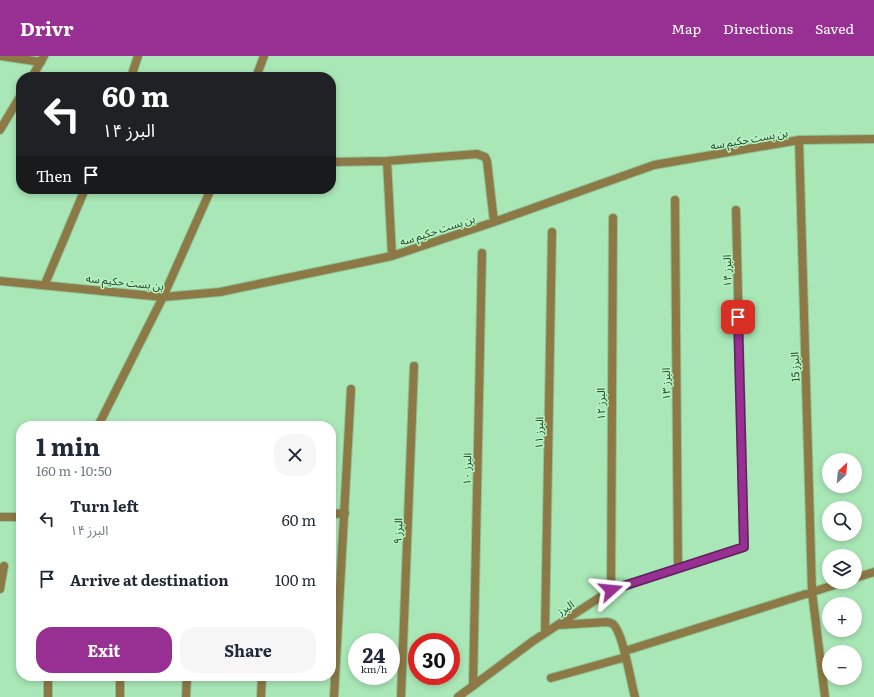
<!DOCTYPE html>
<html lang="en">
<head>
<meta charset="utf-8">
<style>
	body { margin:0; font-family:Literata,"Noto Sans Arabic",serif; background:#f6f6f7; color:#1f2937; height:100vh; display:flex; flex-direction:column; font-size:15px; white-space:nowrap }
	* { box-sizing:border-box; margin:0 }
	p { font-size:13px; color:#747a83 }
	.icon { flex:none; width:22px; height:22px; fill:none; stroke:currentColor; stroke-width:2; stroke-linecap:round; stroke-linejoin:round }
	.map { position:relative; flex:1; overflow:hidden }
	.drawer { position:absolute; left:16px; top:365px; width:320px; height:260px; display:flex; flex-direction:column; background:#fff; border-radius:16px; box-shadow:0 2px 6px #0003 }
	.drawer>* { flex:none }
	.top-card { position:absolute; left:16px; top:16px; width:320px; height:122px; border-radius:16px; box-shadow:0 2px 6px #0003; background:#202124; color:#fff; overflow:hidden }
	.needle { width:26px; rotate:26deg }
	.buttons { position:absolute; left:822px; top:397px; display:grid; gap:8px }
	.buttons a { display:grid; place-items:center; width:40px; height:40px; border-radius:50%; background:#fff; box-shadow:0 2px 6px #0003; font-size:20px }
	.speed { position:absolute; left:348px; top:577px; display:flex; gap:8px; font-size:20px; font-weight:700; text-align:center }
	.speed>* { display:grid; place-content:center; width:52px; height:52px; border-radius:50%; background:#fff; box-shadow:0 2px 6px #0003; line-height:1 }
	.speed small { font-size:10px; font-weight:400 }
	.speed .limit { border:6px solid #d22; background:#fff; color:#111 }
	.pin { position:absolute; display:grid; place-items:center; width:34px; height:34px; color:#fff; margin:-17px; border-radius:8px; box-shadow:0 2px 6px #0006 }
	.me { position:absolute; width:44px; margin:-22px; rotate:72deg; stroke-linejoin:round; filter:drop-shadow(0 0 3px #0008) }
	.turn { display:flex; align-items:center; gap:14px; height:84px; padding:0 20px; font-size:18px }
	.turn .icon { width:52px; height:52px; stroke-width:2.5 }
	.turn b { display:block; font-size:28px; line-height:34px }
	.then { display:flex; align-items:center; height:38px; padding:0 20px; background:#0003; gap:8px; font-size:15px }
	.round { display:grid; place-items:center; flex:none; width:42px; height:42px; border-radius:16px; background:#f6f6f7 }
	.summary { display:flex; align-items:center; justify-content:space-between; height:68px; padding:0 20px }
	h1 { font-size:24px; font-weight:700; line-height:30px }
	.action { display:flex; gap:8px; margin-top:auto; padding:8px 20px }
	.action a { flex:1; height:46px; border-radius:16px; background:#982f92; color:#fff; font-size:16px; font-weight:700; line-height:46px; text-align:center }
	.action a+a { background:#f6f6f7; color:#1f2937 }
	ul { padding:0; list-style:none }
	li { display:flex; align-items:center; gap:12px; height:60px; padding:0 20px }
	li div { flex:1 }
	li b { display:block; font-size:15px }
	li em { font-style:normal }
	header { display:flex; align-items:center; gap:24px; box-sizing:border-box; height:56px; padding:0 20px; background:#982f92; color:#fff }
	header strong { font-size:19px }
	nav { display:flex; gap:22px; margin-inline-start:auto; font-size:14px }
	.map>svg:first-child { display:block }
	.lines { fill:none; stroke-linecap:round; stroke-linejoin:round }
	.street-casing { stroke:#8fc59a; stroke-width:10 }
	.street { stroke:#8c7946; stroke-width:8 }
	.route-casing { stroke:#631f5f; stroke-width:10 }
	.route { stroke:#982f92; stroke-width:7 }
	.labels { text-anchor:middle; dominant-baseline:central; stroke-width:3; stroke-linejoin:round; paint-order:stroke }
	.street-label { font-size:11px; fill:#263f2b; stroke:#b6f5c2 }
</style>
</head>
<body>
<header>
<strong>Drivr</strong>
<nav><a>Map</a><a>Directions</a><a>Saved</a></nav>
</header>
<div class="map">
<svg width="874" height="641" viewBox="0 0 874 641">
	<rect width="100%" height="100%" fill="#a9e7b6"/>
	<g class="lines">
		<defs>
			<path id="street" d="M1 0 41 6
				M32 21 44 0
				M131 21 138 0
				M256 21 264 0
				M0 74 21 39
				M799 84 812 536 825 641
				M387 105 392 200
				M331 106 387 105 477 98 485 101 487 105 494 166
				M675 144 678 512
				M0 225 163 241 220 236 392 200 494 166 654 109 799 84 874 83
				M45 228 85 133
				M98 370 163 241 211 133
				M331 458 345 457
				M0 461H21
				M855 522 874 516
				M0 533 4 510
				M611 534 613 162
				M559 569 607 566C608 566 611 567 613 568 623 576 631 627 635 641
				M545 577 552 176
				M625 595 844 526
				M551 622 626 601
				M473 630 482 197
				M48 641V620
				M120 641V620
				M186 641 187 620
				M261 641 262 620
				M334 641 351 333
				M401 641 414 310
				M458 641 533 585 611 534 744 491 736 154"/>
		</defs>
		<use href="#street" class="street-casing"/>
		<use href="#street" class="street"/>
	</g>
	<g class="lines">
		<defs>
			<path id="route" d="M611 534 744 491 738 261"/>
		</defs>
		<use href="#route" class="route-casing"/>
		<use href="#route" class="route"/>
	</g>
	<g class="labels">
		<g class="street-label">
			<text transform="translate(749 82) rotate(-10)">بن بست حکیم سه</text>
			<text transform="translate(437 173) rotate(-18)">بن بست حکیم سه</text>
			<text transform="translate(726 215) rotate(-91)">البرز ۱۴</text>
			<text transform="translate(125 225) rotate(6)">بن بست حکیم سه</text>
			<text transform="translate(794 311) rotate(-92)">البرز 15</text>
			<text transform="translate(665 328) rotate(-91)">البرز ۱۳</text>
			<text transform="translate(600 348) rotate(-90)">البرز ۱۲</text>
			<text transform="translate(538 377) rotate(-89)">البرز ۱۱</text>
			<text transform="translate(466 413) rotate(-89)">البرز ۱۰</text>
			<text transform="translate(397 475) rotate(-88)">البرز ۹</text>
			<text transform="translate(565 551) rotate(-33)">البرز</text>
		</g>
	</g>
</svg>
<div class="buttons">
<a><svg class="needle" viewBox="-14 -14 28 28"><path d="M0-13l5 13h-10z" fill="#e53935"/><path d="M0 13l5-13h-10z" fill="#747a83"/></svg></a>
<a><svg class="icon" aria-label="search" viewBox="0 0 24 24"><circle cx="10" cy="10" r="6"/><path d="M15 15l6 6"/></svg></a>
<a><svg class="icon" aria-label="layers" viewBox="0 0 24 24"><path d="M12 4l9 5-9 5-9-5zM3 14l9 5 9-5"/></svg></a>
<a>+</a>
<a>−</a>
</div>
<div class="speed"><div>24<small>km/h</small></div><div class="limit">30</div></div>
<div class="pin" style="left:738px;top:261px;background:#d93025"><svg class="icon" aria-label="arrive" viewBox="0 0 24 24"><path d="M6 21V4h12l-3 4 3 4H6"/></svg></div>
<svg class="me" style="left:611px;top:534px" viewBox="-20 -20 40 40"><path d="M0-17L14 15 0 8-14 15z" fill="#982f92" stroke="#fff" stroke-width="4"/></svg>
<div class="top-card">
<div class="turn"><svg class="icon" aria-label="left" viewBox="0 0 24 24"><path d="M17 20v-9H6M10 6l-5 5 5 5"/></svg><div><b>60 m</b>البرز ۱۴</div></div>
<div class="then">Then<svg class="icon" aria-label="arrive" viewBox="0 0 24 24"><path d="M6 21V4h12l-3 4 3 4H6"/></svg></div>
</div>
<section class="drawer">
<div class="summary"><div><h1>1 min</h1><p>160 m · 10:50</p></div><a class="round"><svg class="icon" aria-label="close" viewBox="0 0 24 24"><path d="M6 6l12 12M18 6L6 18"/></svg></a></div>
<ul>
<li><svg class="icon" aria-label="left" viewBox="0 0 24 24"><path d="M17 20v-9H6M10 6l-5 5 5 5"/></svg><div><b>Turn left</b><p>البرز ۱۴</p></div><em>60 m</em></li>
<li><svg class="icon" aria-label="arrive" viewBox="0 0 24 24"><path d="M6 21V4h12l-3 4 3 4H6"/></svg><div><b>Arrive at destination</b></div><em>100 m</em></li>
</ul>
<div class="action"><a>Exit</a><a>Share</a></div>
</section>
</div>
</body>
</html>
